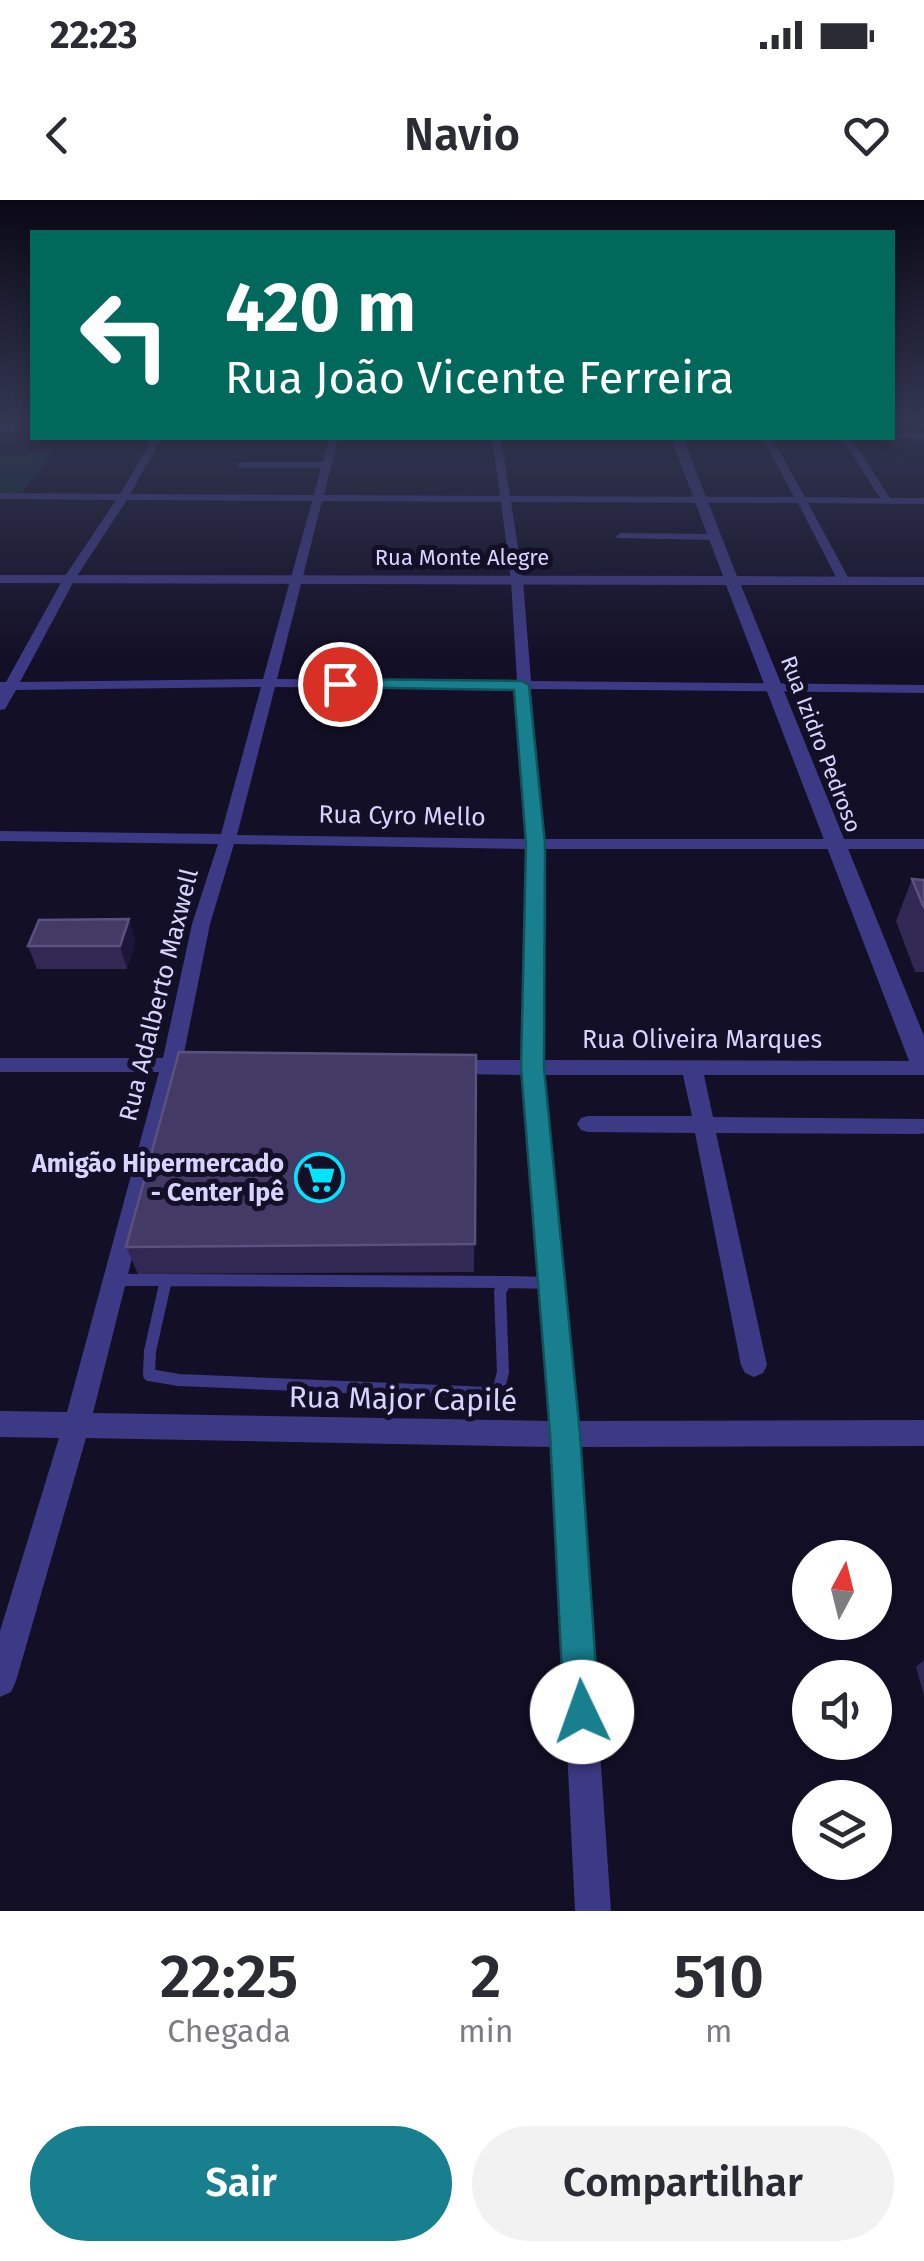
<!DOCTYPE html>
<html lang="pt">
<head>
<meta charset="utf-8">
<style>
	body { margin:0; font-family:"Fira Sans",sans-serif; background:#f2f2f3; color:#2b2b33; height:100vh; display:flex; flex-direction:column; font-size:38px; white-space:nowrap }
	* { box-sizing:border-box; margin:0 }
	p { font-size:32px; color:#7c7c81 }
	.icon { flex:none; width:55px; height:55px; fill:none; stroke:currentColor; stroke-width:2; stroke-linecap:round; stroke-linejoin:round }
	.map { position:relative; height:1711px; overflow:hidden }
	.drawer { display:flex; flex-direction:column; background:#fff; flex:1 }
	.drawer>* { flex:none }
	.hud { position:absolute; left:30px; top:30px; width:865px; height:210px; border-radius:0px; box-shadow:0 5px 15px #0003; background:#00695c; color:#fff; overflow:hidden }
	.needle { width:65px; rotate:7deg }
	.tools { position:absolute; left:792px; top:1340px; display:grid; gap:20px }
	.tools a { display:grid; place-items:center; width:100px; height:100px; border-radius:50%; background:#fff; box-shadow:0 5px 15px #0003; font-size:50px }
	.pin { position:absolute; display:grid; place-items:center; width:85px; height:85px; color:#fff; margin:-42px; border:5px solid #fff; border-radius:50%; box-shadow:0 2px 10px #0007 }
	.me { position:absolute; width:110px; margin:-55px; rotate:357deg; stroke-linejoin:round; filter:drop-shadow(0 0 8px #0008) }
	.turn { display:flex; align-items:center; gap:35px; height:210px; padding:0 30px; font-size:45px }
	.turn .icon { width:130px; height:130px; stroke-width:2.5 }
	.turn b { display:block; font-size:70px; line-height:85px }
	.eta { display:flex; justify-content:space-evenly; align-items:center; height:170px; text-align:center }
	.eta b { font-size:60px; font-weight:600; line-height:70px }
	.primary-button { display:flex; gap:20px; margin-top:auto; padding:20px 30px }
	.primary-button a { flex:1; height:115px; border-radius:60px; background:#187f8f; color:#fff; font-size:40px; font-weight:600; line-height:115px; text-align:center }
	.primary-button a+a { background:#f2f2f3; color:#2b2b33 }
	.status { display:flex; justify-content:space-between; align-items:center; height:70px; padding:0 50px; background:#fff; direction:ltr }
	.status svg { height:28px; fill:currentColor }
	header { display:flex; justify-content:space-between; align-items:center; height:130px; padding:0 30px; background:#fff; font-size:45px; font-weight:600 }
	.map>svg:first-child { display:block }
	.green { fill:#12302f }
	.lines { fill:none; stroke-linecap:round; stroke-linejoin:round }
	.service { stroke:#3d3a85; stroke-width:12 }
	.minor { fill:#3d3a85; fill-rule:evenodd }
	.tertiary { fill:#3d3a85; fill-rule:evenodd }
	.wall { fill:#312854 }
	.shaded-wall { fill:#1d163a }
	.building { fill:#433a66; stroke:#5a527e; stroke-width:2.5 }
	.route { fill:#187f8f; stroke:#10535d; stroke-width:2.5 }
	.labels { text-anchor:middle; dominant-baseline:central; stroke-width:10; stroke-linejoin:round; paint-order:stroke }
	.far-street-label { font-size:22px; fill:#d9d4ff; stroke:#130f26 }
	.street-label { font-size:25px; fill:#d9d4ff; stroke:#130f26 }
	.poi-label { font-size:25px; font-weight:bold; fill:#d9d4ff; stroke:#130f26; text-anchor:end }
	.near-street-label { font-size:30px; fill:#d9d4ff; stroke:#130f26 }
</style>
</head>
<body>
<div class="status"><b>22:23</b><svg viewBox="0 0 49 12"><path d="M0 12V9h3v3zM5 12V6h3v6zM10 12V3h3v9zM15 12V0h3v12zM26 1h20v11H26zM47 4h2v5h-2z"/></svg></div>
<header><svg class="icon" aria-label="back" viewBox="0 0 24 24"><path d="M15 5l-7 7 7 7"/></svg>Navio<svg class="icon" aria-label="heart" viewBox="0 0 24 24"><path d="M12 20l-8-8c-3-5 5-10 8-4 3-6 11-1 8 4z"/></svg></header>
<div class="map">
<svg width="924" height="1711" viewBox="0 0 924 1711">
	<rect width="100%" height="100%" fill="#130f26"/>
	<path class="green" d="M56 248 21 294 0 293V255L9 257Z"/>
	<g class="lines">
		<path class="service" d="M115 1080H166L150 1151 149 1175 179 1180 489 1193 499 1188 503 1172 500 1092 505 1082 551 1083
			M166 1080 505 1082"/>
		<path class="minor" d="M32 224V230L0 232V226Z
			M892 233H924V239L889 238H892Z
			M153 238H162L130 294 314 295 321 268H242L237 265 242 262H323L329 238H338L324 295 500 296 492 238H501L510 296 794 297 763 238H772L805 297 880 298 842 238H851L890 298H924V304L808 303 850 381 844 384 838 381 798 303 511 302 523 380 531 481 924 485V493L531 489 543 639H924V649H543L542 860 924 861V875H704L713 917 924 919V933L920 934 716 933 767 1165 763 1173 754 1177 745 1173 741 1165 695 933 588 932 581 930 577 924 581 918 588 916H692L683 875H543L577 1221 924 1220V1246L579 1247 611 1711H575L552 1247 86 1238 16 1481 11 1492 0 1497V1431L59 1238 0 1237V1211L67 1212 159 872H0V858H163L192 724 218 644 0 641V631L221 634 261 487 16 490 5 509 0 510V482H6L63 379 116 300 0 299V293L120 294ZM127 300 312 301 263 479 20 482 75 379ZM322 301 501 302 511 380 517 481 277 479ZM275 487 518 489 527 639 237 635ZM234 644 527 649 522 860H451L441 867 451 874 522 875 551 1221 93 1213 179 872 189 870 192 865 183 858 210 724Z
			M621 333 716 334 721 337 716 340 617 338 616 336Z"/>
		<path class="tertiary" d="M671 238H683L737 376 924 377V385H741L924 836V875L915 873 911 866 726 385 0 383V375L723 376Z"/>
	</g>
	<path class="wall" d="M912 679 924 680V772H915L896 721Z
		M129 719 135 742 127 769H37L28 746Z
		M476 855 474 1072 138 1074 126 1047Z
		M924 1460V1496L916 1467Z"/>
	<path class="shaded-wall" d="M129 719 135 742 127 769 120 746Z"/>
	<path class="building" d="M912 679 924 680V708Z
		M129 719 120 746H28L39 720Z
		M179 852 476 855 475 1044 126 1047Z"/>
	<linearGradient id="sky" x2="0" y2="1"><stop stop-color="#0a0815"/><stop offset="0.48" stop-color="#333752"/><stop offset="1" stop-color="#333752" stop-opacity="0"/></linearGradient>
	<rect width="924" height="460" fill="url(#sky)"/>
	<path class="route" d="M340 479 522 481 529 485 545 644 544 868 580 1234 599 1512 594 1525 582 1530 569 1525 564 1512 550 1234 521 868 526 644 514 490 334 487 332 484Z"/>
	<defs>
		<symbol id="supermarket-ring" viewBox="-11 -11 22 22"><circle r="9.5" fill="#130f26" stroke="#00e5ff" stroke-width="1.5"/><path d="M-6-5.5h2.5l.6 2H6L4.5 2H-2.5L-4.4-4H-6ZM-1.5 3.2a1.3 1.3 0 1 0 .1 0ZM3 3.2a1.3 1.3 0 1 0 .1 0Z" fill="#00e5ff"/></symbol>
	</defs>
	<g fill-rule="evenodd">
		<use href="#supermarket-ring" x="292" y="950" width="55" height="55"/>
	</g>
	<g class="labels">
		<g class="far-street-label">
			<text x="462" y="357">Rua Monte Alegre</text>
			<text transform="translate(821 544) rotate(69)">Rua Izidro Pedroso</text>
		</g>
		<g class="street-label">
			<text transform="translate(402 616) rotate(1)">Rua Cyro Mello</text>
			<text transform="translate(159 795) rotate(-76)">Rua Adalberto Maxwell</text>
			<text x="702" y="840">Rua Oliveira Marques</text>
		</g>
		<g class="poi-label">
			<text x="284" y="964">Amigão Hipermercado<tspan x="284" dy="29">- Center Ipê</tspan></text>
		</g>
		<g class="near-street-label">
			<text transform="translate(403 1199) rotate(1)">Rua Major Capilé</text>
		</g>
	</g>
</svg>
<div class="tools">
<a><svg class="needle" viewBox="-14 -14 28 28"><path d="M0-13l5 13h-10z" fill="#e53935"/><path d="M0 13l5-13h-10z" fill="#7c7c81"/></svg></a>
<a><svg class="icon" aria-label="sound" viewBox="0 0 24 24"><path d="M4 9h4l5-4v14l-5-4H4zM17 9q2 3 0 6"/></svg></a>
<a><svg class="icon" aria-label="layers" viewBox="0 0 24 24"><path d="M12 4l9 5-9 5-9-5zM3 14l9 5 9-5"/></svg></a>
</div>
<div class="pin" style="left:340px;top:484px;background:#d93025"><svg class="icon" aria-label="arrive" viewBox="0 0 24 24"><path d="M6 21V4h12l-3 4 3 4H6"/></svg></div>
<svg class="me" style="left:582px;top:1512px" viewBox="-20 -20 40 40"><circle r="19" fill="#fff"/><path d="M0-13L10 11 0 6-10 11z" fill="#187f8f"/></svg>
<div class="hud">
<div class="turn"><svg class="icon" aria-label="left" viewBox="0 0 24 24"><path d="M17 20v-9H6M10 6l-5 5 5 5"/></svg><div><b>420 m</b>Rua João Vicente Ferreira</div></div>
</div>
</div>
<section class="drawer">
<div class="eta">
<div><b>22:25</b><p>Chegada</p></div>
<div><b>2</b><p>min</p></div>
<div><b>510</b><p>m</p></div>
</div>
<div class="primary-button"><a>Sair</a><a>Compartilhar</a></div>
</section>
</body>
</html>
